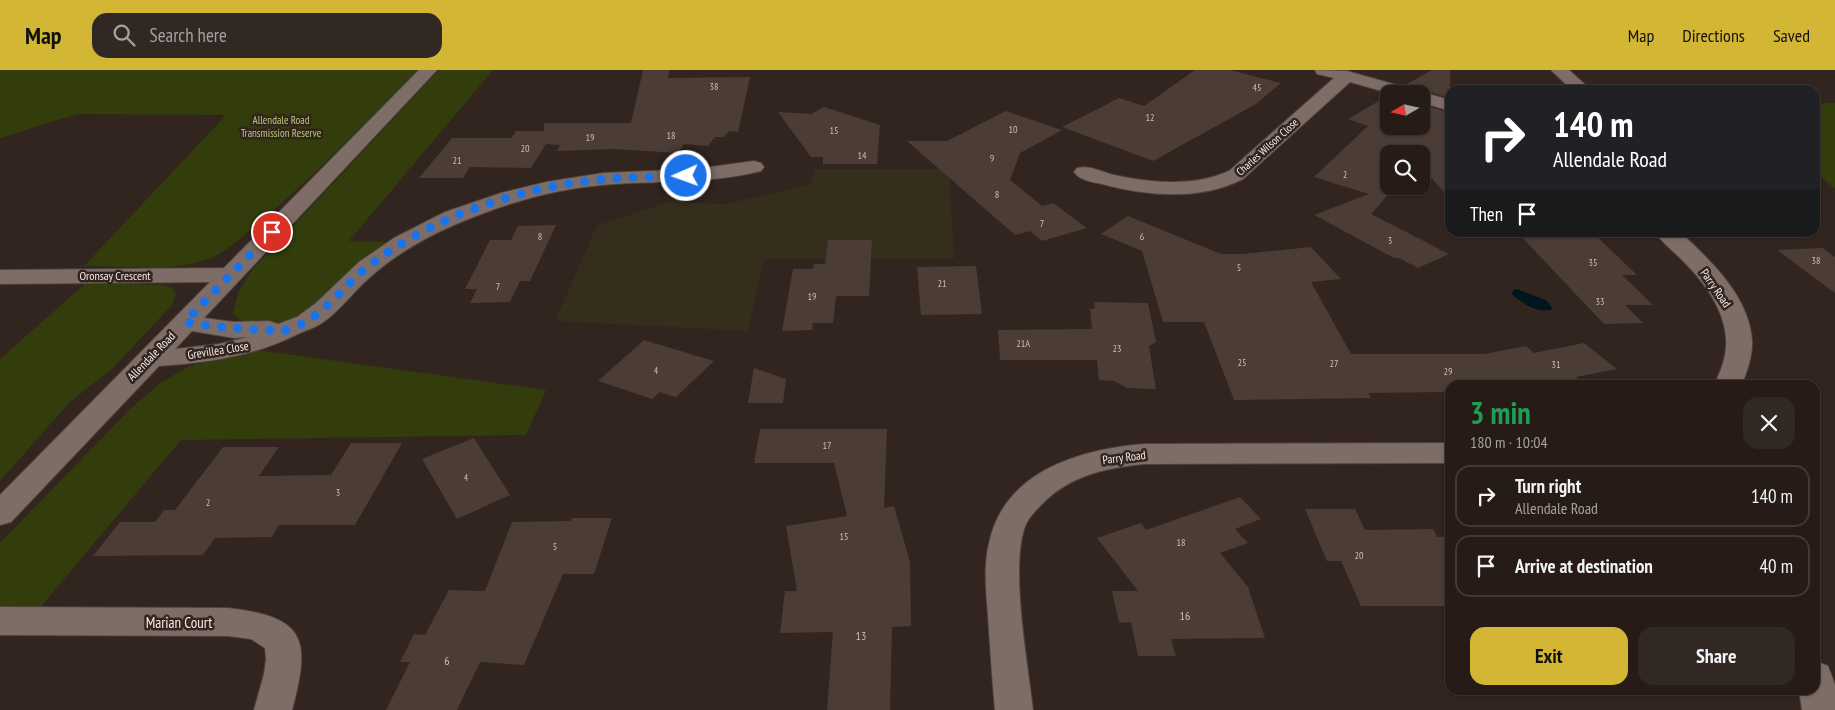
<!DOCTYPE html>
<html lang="en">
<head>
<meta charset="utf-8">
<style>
	body { margin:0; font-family:"PT Sans Narrow",sans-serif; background:#322823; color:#f1f3f6; height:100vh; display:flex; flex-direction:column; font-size:19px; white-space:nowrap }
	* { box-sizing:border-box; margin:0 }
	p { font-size:16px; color:#a4a1a1 }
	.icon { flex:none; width:28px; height:28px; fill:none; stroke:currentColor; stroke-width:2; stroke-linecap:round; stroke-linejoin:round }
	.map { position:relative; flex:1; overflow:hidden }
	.sheet { position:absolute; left:1445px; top:310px; width:375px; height:315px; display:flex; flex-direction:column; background:#261b16; border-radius:15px; box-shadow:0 1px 4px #0004,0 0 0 1px #423935 }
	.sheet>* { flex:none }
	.top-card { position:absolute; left:1445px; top:15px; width:375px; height:152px; border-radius:15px; box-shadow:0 1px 4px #0004,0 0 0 1px #423935; background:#202124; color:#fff; overflow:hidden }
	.needle { width:32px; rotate:261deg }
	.tools { position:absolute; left:1380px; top:15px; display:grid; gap:10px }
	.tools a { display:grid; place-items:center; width:50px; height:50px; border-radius:10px; background:#261b16; box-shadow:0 1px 4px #0004,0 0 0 1px #423935; font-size:25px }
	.pin { position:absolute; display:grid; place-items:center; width:42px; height:42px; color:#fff; margin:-21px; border:2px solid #fff; border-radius:50%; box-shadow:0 1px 5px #0007 }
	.me { position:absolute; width:55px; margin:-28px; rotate:268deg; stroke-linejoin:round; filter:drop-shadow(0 0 4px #0008) }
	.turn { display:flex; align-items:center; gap:18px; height:105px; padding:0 25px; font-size:22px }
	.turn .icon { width:65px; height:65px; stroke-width:2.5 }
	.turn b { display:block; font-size:35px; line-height:42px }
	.then { display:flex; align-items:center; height:48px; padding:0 25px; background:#0003; gap:10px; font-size:19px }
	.round { display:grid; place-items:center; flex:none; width:52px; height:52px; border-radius:15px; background:#322823 }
	.headline { display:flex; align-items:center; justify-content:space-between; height:85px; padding:0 25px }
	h1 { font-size:30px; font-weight:700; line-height:38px; color:#1e9e55 }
	.cta { display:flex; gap:10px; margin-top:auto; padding:10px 25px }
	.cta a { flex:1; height:58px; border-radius:15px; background:#d4b635; color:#111; font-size:20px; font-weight:700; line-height:58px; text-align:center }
	.cta a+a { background:#322823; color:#f1f3f6 }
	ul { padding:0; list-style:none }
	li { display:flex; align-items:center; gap:15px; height:62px; margin:0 10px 8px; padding:0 15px; border:2px solid #423935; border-radius:15px }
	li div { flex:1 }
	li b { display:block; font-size:19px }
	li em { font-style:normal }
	header { display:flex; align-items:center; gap:30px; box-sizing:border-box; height:70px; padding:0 25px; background:#d4b635; color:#111 }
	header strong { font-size:24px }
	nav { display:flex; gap:28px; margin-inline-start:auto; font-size:18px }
	.search { width:350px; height:45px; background:#322823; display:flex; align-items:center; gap:12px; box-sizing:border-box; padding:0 18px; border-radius:15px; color:#a4a1a1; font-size:19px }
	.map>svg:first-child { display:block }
	.industrial { fill:#362e1d }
	.green { fill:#333c0b }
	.water { fill:#00161f }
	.building { fill:#4b3c36 }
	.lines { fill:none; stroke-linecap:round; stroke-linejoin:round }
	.minor-casing { stroke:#4e423e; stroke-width:2 }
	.minor { fill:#7e6d66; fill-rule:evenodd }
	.route { stroke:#1a73e8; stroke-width:9; stroke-dasharray:0 16.2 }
	.labels { text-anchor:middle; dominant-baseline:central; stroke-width:5; stroke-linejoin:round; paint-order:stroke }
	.number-label { font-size:10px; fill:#cabfbb }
	.far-park-label { font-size:11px; fill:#b7cc72; stroke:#32241e }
	.far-street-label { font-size:11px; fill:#f5ebe7; stroke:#32241e }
	.street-label { font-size:12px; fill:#f5ebe7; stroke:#32241e }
	.near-number-label { font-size:12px; fill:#cabfbb }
	.near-street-label { font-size:15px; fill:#f5ebe7; stroke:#32241e }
</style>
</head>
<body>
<header>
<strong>Map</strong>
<div class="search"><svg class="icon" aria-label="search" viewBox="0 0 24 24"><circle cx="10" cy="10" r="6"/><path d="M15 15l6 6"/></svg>Search here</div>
<nav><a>Map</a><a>Directions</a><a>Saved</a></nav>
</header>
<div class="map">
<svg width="1835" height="640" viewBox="0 0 1835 640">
	<rect width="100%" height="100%" fill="#32241e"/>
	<path class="industrial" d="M814 99H949L954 189H764L748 261 555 251 597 155 685 127 692 133 726 134 811 114Z"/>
	<path class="green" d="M0 0H418C364 53 311 110 253 158 238 170 224 184 206 190 170 202 122 196 84 196L226 45 77 44 0 68Z
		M439 0H493L349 171 393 172C366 194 332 228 302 244 284 254 250 260 233 244L238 223 251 201Z
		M1825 33H1835V119L1815 102V38Z
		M86 213 163 215 173 218 176 225 172 235 158 250 114 297 70 332 0 411V289Z
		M257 280 546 320 526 365 181 370 38 540 0 539V473L130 339 160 313 190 296Z"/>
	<path class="water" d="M1517 219 1546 230 1553 239C1540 245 1521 233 1512 224L1513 220Z"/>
	<path class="building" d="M643 0H669L668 8 750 7 738 62 729 61 724 67H715L708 76 684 74 678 83 615 79 557 81 560 75 546 74 531 98 470 97 463 108H419L452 68H511L516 61H544V53H631Z
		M1195 0H1230L1281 13 1256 34 1153 91 1062 57 1119 28 1144 36Z
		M1432 0H1450V28L1405 15Z
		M1389 25V56H1421V34L1450 43V128L1421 97V84H1389V116H1396L1371 144 1449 184 1418 198 1399 188H1394L1314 145 1369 124 1314 107 1368 56 1348 49Z
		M824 37 880 55 877 94H823V87H811L778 42 811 44Z
		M1006 41 1062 60 1020 83 1010 110 1042 136 1053 133 1087 158 1042 171 1030 161 1015 165 907 71H947Z
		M1128 146 1221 184H1242L1311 177 1341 209 1311 212 1351 284H1484L1526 276 1534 283 1584 273 1617 299 1576 307 1586 315H1450V322L1368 323 1371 328 1234 330 1204 252H1163L1142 181 1101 164Z
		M556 155 530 211H520L510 232 470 233 477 219H465L490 170H511L518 156Z
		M1517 162H1592L1637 205H1622L1653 235H1625L1643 253 1604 254Z
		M828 170H872L869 226H836L833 253H813L812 260 782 261 793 199H813L814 194H825Z
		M1823 178 1835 187V223L1777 180Z
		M976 196 982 244 921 245 917 197Z
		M1094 232 1148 233 1156 272 1149 276 1156 319 1127 318 1114 311 1099 310 1097 290H1000L998 260 1092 259 1090 239H1095Z
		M644 270 714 291 676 327 660 322 652 329 598 311Z
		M754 298 786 309 783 333H748Z
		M760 359H887L884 438 894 436 910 492 911 556 892 557 890 640H827L833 562 780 563 785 521H797L786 456 847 446 834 393H754Z
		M474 368 510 425 457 449 422 389Z
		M351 373H402L355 455H279L272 467 215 468 203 485 93 486 120 452H155L164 440H175L223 377H279L259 406 331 405Z
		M1240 427 1261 449 1235 459 1248 473 1220 483 1248 517 1265 568 1171 569 1176 586H1138L1131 552 1119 553 1112 521H1138L1097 468 1141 453 1146 460Z
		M1305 439H1355L1365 460 1433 459 1437 467H1450V536H1361L1341 491H1327Z
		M572 448H612L594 504H563L524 595 480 592 457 640H386L410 592H400L414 564 425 565 449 520 485 521 512 452 571 451Z"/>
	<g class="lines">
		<defs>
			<path id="minor" d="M419 0H437L204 248 234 252 269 251 278 254 297 247 316 233 359 192 394 168 445 142 501 123 546 112 603 103 695 99 754 91 761 93 764 97 761 101C713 113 664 111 615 114 568 117 522 128 479 145 438 160 400 180 368 209 352 223 340 241 322 253 315 258 306 260 298 264 254 286 208 293 159 296L11 452 0 455V425L210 212 0 214V200L224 198ZM192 261 234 268 248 267 219 274 175 279Z
				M1315 0 1347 1 1450 30V41L1421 32V24H1392L1350 12 1243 109C1200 131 1147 126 1102 114 1092 112 1079 110 1074 102L1077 98C1090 95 1102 102 1114 105 1150 113 1195 117 1229 101L1334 8 1317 4Z
				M1551 0H1569L1591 20H1572Z
				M1655 162H1680C1710 190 1749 226 1752 270 1753 286 1747 300 1742 315H1714C1717 308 1721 301 1723 293 1735 256 1711 219 1685 193 1676 183 1663 174 1655 162Z
				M1450 373V393L1144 394C1106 398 1071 405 1043 433 1037 439 1030 446 1026 454 1009 494 1028 594 1033 640H995C992 608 990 577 988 545 986 520 983 494 990 469 1007 400 1082 379 1144 374Z
				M0 537 228 538C306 547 311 569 292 640H254L264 604 266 589 265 578 251 569 228 566 0 565Z
				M1815 591 1828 596 1835 615V640H1802L1799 620H1815Z"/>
		</defs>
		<use href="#minor" class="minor-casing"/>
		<use href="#minor" class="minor"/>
	</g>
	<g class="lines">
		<path class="route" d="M272 162 185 252C219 258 248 259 282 261 285 261 290 259 293 258 327 245 345 212 374 192 399 174 425 159 453 147 501 127 555 113 607 109 633 107 660 107 686 106"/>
	</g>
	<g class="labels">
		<g class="number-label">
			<text x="714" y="16">38</text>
			<text x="1257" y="17">45</text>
			<text x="1150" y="47">12</text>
			<text x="1013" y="59">10</text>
			<text x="834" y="60">15</text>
			<text x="671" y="65">18</text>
			<text x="590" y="67">19</text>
			<text x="525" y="78">20</text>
			<text x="862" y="85">14</text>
			<text x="992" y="88">9</text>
			<text x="457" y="90">21</text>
			<text x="1345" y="104">2</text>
			<text x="997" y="124">8</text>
			<text x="1042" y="153">7</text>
			<text x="540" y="166">8</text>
			<text x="1142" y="166">6</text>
			<text x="1390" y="170">3</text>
			<text x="1816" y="190">38</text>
			<text x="1593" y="192">35</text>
			<text x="1239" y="197">5</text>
			<text x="942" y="213">21</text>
			<text x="498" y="216">7</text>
			<text x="812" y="226">19</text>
			<text x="1600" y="231">33</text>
			<text x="1023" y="273">21A</text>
			<text x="1117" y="278">23</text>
			<text x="1242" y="292">25</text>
			<text x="1334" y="293">27</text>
			<text x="1556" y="294">31</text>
			<text x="656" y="300">4</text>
			<text x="1448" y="301">29</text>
			<text x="827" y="375">17</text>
			<text x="466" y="407">4</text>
			<text x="338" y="422">3</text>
			<text x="208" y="432">2</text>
			<text x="844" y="466">15</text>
			<text x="1181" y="472">18</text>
			<text x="555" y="476">5</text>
			<text x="1359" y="485">20</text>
		</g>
		<g class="far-park-label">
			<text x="281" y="50">Allendale Road<tspan x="281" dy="13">Transmission Reserve</tspan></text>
		</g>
		<g class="far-street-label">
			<text transform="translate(1267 77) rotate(-42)">Charles Wilson Close</text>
		</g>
		<g class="street-label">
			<text x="115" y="205">Oronsay Crescent</text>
			<text transform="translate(1716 218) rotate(55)">Parry Road</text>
			<text transform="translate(218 280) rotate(-9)">Grevillea Close</text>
			<text transform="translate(151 286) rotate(-46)">Allendale Road</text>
			<text transform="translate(1124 387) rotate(-7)">Parry Road</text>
		</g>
		<g class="near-number-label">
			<text x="1185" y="545">16</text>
			<text x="861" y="565">13</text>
			<text x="447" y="590">6</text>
		</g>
		<g class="near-street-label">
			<text x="179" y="552">Marian Court</text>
		</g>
	</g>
</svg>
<div class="tools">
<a><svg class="needle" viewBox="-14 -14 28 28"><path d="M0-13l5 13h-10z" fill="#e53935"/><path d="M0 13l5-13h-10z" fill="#a4a1a1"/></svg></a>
<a><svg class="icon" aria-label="search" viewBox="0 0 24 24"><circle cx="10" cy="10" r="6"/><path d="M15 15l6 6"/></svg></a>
</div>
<div class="pin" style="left:272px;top:162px;background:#d93025"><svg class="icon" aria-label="arrive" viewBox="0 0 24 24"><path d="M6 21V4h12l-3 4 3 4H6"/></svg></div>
<svg class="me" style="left:686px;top:106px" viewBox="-20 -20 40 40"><circle r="17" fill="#1a73e8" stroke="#fff" stroke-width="3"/><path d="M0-11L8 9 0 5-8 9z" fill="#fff"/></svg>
<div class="top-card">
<div class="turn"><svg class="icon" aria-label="right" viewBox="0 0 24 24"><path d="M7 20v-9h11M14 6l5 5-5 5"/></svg><div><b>140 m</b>Allendale Road</div></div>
<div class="then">Then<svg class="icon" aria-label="arrive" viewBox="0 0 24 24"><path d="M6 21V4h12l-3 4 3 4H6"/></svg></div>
</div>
<section class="sheet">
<div class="headline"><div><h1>3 min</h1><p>180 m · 10:04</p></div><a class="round"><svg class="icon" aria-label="close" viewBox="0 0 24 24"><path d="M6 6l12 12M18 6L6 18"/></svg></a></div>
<ul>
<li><svg class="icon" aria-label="right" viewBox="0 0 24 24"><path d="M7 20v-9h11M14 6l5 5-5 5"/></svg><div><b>Turn right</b><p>Allendale Road</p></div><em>140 m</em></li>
<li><svg class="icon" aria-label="arrive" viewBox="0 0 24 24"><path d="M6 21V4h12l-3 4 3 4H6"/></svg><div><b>Arrive at destination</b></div><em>40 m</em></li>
</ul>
<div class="cta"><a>Exit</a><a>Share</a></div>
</section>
</div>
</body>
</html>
